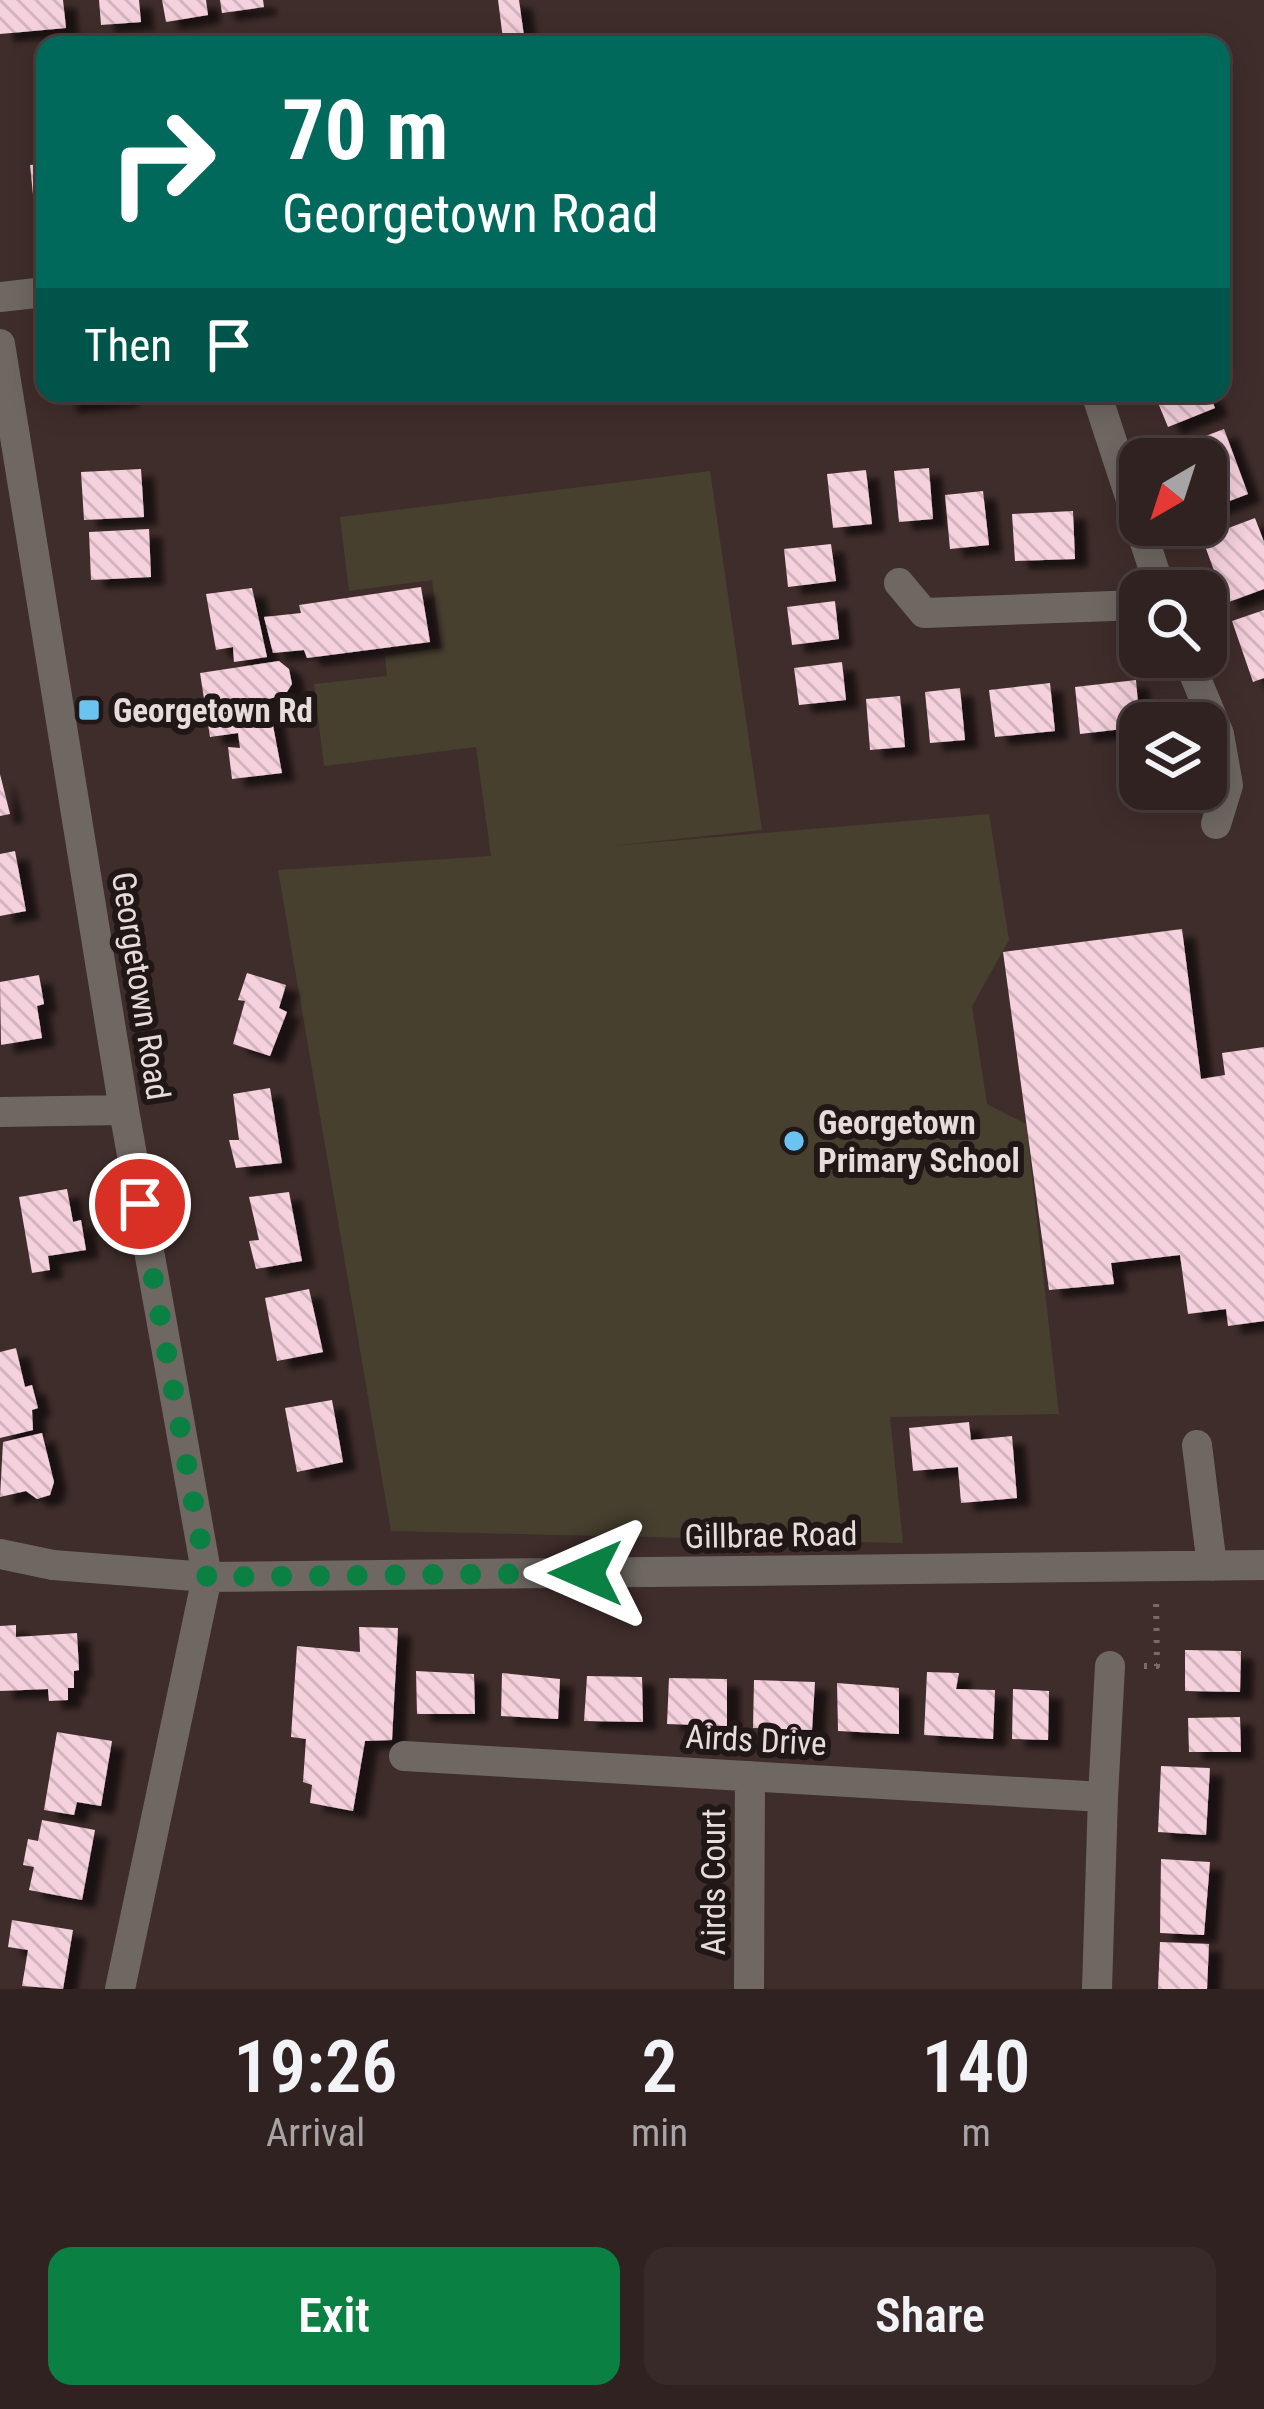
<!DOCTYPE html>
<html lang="en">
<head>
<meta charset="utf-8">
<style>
	body { margin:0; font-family:"Roboto Condensed",sans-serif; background:#372a29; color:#f1f3f6; height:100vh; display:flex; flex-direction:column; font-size:45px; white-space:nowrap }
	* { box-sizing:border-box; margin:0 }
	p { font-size:39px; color:#a7a4a5 }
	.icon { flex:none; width:66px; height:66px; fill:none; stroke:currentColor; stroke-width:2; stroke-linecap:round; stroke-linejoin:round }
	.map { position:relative; height:1989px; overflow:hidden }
	.side { display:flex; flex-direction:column; background:#2f2220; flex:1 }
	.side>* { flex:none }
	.top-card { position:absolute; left:36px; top:36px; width:1194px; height:366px; border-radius:24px; box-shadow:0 6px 30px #0003,0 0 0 3px #4a3f3e; background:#00695c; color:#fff; overflow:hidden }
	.needle { width:78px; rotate:219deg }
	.buttons { position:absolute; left:1119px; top:438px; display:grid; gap:24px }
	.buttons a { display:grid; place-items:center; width:108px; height:108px; border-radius:24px; background:#2f2220; box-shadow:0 6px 30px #0003,0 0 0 3px #4a3f3e; font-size:60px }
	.pin { position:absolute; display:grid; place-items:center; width:102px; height:102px; color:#fff; margin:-51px; border:6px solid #fff; border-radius:50%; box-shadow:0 3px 12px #0007 }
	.me { position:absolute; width:132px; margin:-66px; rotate:270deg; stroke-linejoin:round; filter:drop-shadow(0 0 9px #0008) }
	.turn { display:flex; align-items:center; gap:42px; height:252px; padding:0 48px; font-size:54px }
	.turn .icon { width:156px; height:156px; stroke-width:2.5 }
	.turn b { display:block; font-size:84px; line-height:102px }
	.then { display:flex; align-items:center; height:114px; padding:0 48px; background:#0003; gap:24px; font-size:45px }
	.eta { display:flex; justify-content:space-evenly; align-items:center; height:204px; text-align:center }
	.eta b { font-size:72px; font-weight:600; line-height:84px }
	.button { display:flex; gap:24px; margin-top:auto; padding:24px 48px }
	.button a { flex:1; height:138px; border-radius:24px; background:#0b8043; color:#fff; font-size:48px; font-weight:600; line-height:138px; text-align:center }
	.button a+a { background:#372a29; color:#f1f3f6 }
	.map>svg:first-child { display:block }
	.park { fill:#47402f }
	.building { fill:url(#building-back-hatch); filter:url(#shadow) }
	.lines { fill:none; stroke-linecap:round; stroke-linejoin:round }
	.path { stroke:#786866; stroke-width:6; stroke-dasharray:3 9; stroke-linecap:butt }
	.minor { stroke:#6f6862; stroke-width:30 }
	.route { stroke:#0b8043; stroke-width:21; stroke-dasharray:0 37.8 }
	.poi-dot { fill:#6ac3f1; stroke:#201817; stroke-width:4.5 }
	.labels { text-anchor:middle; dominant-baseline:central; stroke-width:12; stroke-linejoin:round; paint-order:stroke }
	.poi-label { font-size:33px; font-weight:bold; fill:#e8dcda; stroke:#201817; text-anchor:start }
	.street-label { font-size:33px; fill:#e8dcda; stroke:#201817 }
</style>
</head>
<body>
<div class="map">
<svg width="1264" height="1989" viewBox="0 0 1264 1989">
	<defs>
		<pattern id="building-back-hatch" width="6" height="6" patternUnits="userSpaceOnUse" patternTransform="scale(3)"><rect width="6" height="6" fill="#f5d0dd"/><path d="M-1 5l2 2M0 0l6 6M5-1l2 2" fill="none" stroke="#d2b4be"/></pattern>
		<filter id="shadow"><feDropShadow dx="13" dy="8" stdDeviation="3" flood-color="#0009"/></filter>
	</defs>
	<rect width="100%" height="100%" fill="#3f2d2b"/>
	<path class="park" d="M710 471 762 830 611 846 989 814 1009 940 972 1006 987 1104 1026 1124 1059 1414 890 1417 903 1543 391 1531 278 870 491 856 476 747 324 766 314 684 387 676 385 656 441 648 432 580 349 591 340 517Z"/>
	<path class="building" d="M0 0H63L66 28 0 34Z
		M99 0H139L141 22 101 25Z
		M162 0H206L208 15 166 22Z
		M220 0H263L264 7 222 13Z
		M498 0H519L524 36 503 39Z
		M45 164V224L36 225 30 165Z
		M63 393H124L125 399 64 405Z
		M1154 393H1209L1215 408 1168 427Z
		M1224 429 1248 494 1206 510V459H1174L1171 449Z
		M929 468 933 519 899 522 894 471Z
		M141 469 144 517 84 520 81 472Z
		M866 470 872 524 833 528 827 474Z
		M983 491 989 545 950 549 945 495Z
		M1073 511 1075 559 1015 561 1012 514Z
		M1255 518 1264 542V589L1226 603 1202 538Z
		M149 529 151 577 91 580 89 532Z
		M831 544 836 581 788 587 784 549Z
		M421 587 430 642 307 658 304 650 273 653 264 617 301 613 299 605Z
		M252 588 267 657 234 662 233 647 216 650 206 594Z
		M835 601 839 639 792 645 787 607Z
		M1264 610V678L1253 682 1232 621Z
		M279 661 289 669 292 684 285 695 268 699 282 773 232 779 228 747 240 748 238 733 210 737 200 673Z
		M842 662 846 700 799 705 794 668Z
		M1136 680 1140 727 1080 734 1075 687Z
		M1050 683 1055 731 995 737 989 690Z
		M960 688 965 740 930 743 925 692Z
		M900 696 905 747 870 750 866 699Z
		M0 774 10 814 0 816Z
		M15 851 26 911 0 916V854Z
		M1182 929 1201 1079 1225 1075 1222 1053 1264 1047V1321L1228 1326 1226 1309 1188 1314 1180 1255 1111 1263 1114 1284 1049 1290 1003 952Z
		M247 973 286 985 279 1008 287 1012 270 1056 233 1044 245 1001 238 1000Z
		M39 975 44 1004 37 1006 42 1038 1 1045 0 982Z
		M270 1088 282 1163 236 1168 229 1140H239L233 1094Z
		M67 1189 73 1222 81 1220 86 1250 48 1256 50 1270 32 1273 19 1197Z
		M289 1192 302 1261 256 1269 249 1241 259 1240 249 1197Z
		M309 1289 323 1352 277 1361 265 1298Z
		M16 1348 25 1387 32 1385 38 1408 32 1410 33 1430 0 1438V1352Z
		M332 1400 343 1462 297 1472 285 1408Z
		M969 1422 971 1440 1012 1436 1017 1498 961 1503 958 1467 913 1471 909 1428Z
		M42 1433 54 1482 50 1495 37 1499 26 1491 0 1497 3 1442Z
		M16 1625V1637L77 1633 79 1670 74 1671V1688H68V1700L49 1701 48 1689 0 1691V1626Z
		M359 1627 398 1628 392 1740 365 1741 353 1811 310 1803 312 1785 303 1782 306 1739 291 1737 297 1646 360 1652Z
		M1185 1650 1241 1651 1240 1692 1185 1691Z
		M416 1671 474 1674 475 1714H417Z
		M927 1672 959 1673 956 1689 995 1690 993 1739 924 1735Z
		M502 1673 560 1679 558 1719 501 1716Z
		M587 1676 642 1677 643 1722 584 1721Z
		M669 1678 727 1679V1726L667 1724Z
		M754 1680 815 1682 812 1730 753 1728Z
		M837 1683 899 1688V1734L838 1731Z
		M1013 1689 1049 1691 1048 1740 1012 1739Z
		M1240 1717 1241 1752H1189L1188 1718Z
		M57 1732 112 1741 101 1806 77 1802 74 1815 44 1810Z
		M1161 1766 1210 1768 1206 1835 1158 1832Z
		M42 1820 95 1830 82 1900 29 1890 34 1867 23 1865 28 1839 38 1841Z
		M1161 1859 1210 1862 1204 1935 1160 1933Z
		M12 1920 73 1930 63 1989 22 1986 28 1950 8 1947Z
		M1160 1942 1209 1944 1207 1989H1158Z"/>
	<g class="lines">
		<path class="path" d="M1144 1666H1157L1156 1597"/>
		<path class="minor" d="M0 297 45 292
			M0 344 124 1110 207 1577 120 1989
			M1096 393 1161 591
			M899 583 924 613 1140 605
			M1187 657 1219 734 1228 785 1216 824
			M0 1112 124 1110
			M1197 1445 1212 1566
			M0 1554 53 1565 207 1577 1264 1565
			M404 1756 1103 1797 1097 1989
			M1103 1797 1110 1666
			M749 1989 750 1776"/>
	</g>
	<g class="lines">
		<path class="route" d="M140 1204 207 1577 586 1573"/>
	</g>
	<g class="poi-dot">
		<rect x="77" y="698" width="24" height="24" rx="6"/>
		<circle cx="794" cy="1141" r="12"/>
	</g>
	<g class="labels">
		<g class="poi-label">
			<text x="113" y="710">Georgetown Rd</text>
			<text x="818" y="1122">Georgetown<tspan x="818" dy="38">Primary School</tspan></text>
		</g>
		<g class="street-label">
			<text transform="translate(141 986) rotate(81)">Georgetown Road</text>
			<text transform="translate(771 1535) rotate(-1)">Gillbrae Road</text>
			<text transform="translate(756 1740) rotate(3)">Airds Drive</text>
			<text transform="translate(713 1882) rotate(-90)">Airds Court</text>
		</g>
	</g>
</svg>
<div class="buttons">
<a><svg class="needle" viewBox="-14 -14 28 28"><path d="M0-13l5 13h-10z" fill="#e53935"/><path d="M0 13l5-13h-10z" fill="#a7a4a5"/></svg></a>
<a><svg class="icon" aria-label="search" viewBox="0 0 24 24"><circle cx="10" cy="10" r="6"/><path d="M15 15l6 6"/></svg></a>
<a><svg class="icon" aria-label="layers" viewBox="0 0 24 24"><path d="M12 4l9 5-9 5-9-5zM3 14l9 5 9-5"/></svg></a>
</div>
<div class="pin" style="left:140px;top:1204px;background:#d93025"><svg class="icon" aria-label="arrive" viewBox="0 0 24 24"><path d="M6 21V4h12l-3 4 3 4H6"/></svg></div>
<svg class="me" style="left:586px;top:1573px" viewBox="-20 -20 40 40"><path d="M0-17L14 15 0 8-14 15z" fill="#0b8043" stroke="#fff" stroke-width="4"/></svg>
<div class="top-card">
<div class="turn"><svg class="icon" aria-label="right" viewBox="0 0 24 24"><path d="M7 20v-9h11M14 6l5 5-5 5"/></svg><div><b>70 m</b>Georgetown Road</div></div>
<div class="then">Then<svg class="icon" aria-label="arrive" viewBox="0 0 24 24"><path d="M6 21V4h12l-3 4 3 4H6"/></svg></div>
</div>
</div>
<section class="side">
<div class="eta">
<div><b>19:26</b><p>Arrival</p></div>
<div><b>2</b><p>min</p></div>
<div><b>140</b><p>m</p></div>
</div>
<div class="button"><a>Exit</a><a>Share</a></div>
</section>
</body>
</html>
